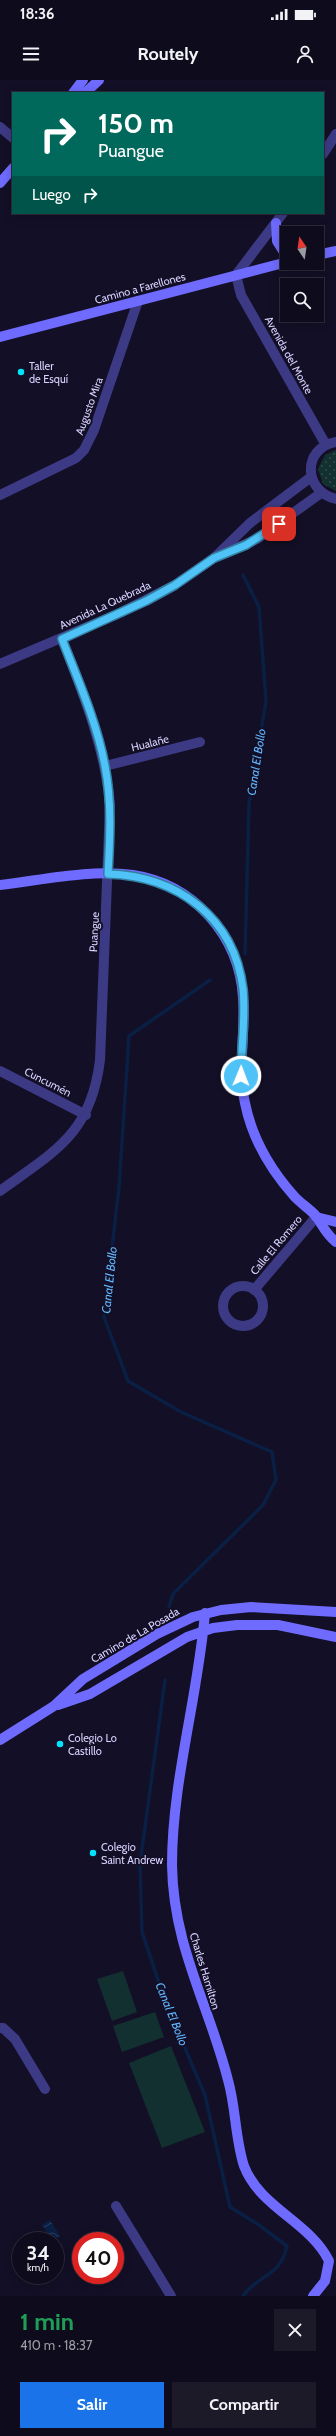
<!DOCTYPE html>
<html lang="es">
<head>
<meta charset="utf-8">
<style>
	body { margin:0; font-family:Cabin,sans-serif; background:#1c1929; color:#f1f3f6; height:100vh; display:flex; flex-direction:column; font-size:15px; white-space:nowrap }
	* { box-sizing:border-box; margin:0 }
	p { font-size:13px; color:#9b9ba3 }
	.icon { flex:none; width:22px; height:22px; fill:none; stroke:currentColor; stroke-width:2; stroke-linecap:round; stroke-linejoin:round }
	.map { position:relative; height:2216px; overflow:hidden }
	.sheet { display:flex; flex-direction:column; background:#0e0b1c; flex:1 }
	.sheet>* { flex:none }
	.top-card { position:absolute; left:12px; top:12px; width:312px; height:122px; border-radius:0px; box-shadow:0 2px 10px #0003,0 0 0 1px #2e2b3b; background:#00695c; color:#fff; overflow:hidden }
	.needle { width:26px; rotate:347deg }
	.tools { position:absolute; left:280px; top:146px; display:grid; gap:8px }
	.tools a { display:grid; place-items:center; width:44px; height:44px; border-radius:0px; background:#0e0b1c; box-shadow:0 2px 10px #0003,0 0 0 1px #2e2b3b; font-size:20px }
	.speed { position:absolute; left:12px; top:2152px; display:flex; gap:8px; font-size:20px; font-weight:700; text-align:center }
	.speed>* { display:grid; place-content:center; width:52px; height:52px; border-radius:50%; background:#0e0b1c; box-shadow:0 2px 10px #0003,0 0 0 1px #2e2b3b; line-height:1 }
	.speed small { font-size:10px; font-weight:400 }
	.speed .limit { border:6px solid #d22; background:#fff; color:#111 }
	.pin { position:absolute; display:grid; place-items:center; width:34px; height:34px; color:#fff; margin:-17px; border-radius:8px; box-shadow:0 2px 6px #0006 }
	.me { position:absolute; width:44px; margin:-22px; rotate:1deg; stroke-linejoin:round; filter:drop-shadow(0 0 3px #0008) }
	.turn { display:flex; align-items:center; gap:14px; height:84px; padding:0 20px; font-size:18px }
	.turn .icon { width:52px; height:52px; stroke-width:2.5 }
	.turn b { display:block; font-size:28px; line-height:34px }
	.then { display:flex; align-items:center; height:38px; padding:0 20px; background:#0003; gap:8px; font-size:15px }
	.round { display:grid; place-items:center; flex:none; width:42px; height:42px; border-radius:0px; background:#1c1929 }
	.summary { display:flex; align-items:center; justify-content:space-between; height:68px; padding:0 20px }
	h1 { font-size:24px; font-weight:700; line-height:30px; color:#1e9e55 }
	.action { display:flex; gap:8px; margin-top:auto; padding:8px 20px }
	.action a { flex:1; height:46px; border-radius:0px; background:#1a73e8; color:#fff; font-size:16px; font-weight:700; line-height:46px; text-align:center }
	.action a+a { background:#1c1929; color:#f1f3f6 }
	.status { display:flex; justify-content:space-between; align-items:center; height:28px; padding:0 20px; background:#0e0b1c; direction:ltr }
	.status svg { height:11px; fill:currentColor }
	header { display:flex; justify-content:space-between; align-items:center; height:52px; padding:0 20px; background:#0e0b1c; font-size:18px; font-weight:700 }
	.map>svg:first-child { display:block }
	.park { fill:url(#park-dots) }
	.pitch { fill:#12302f }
	.water { fill:url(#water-waves) }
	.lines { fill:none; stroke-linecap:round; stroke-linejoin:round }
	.stream { stroke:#0a1f44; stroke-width:3.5 }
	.street { stroke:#3d3a85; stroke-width:10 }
	.secondary { stroke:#6f6bff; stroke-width:10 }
	.route-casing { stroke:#337fa1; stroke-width:10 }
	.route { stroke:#4fc3f7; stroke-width:7 }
	.poi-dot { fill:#00e5ff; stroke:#130f26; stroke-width:1.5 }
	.labels { text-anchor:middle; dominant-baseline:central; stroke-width:4; stroke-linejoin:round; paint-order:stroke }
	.street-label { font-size:11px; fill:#d9d4ff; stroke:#130f26 }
	.poi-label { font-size:11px; fill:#d9d4ff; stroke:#130f26; text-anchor:start }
	.water-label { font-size:12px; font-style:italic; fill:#62b6ff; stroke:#130f26 }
</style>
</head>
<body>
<div class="status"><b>18:36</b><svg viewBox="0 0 49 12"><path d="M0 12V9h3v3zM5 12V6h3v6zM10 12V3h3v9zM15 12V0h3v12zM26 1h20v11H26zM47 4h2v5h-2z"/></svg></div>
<header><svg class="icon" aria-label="menu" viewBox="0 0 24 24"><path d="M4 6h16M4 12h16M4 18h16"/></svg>Routely<svg class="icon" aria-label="person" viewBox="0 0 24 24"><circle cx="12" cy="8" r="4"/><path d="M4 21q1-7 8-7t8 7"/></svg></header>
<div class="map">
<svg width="336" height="2216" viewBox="0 0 336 2216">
	<defs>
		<pattern id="park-dots" width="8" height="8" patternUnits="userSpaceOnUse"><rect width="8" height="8" fill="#12302f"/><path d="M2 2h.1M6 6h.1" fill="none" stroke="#344d4e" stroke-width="1.8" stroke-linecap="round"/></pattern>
		<pattern id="water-waves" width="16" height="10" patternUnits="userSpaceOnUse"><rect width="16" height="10" fill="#0a1f44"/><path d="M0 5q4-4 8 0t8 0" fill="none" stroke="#2d3f60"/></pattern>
	</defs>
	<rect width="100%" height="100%" fill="#130f26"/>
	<path class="park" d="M336 370V411L323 404 318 389 325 375Z"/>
	<path class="pitch" d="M123 1891 137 1932 112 1941 97 1899Z
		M155 1932 164 1957 122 1972 113 1946Z
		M171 1966 205 2052 162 2068 129 1983Z"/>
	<path class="water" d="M50 2140 60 2156 53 2161 42 2145Z"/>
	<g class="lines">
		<path class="stream" d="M243 495 259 527 266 621 249 724 245 874
			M169 1527 173 1514 263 1425 276 1400 272 1372 181 1332 128 1301 104 1237 119 1107 129 956 210 900
			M165 1600 140 1784 142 1852 165 1921 205 2015 230 2127 259 2145 287 2166C280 2198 258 2194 243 2216"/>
		<path class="street" d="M0 47 13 58
			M323 74 336 54
			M283 133 236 195 241 215 326 365
			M336 362C302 368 303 411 336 419
			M0 415 76 378 84 370 94 350 138 221
			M216 477 257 459 321 413
			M0 584 120 533 175 505 214 478 250 443 311 397
			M105 686 200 662
			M0 991 86 1035
			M0 1111C55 1071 91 1054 100 980L110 725C105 667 83 613 62 559
			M223 1226a20 20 0 1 1 40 0a20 20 0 1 1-40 0Z
			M254 1210 316 1137
			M0 1948H3L15 1959 45 2009
			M116 2126 171 2216"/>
		<path class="secondary" d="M73 13 83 0
			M85 13 99 0
			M0 103 13 88
			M276 143 277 161 287 177
			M317 175 336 171
			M0 257 287 182
			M0 805C43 800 90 789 133 795 194 804 239 856 243 917 246 953 237 988 245 1023 252 1058 270 1089 294 1116 300 1123 310 1129 316 1136 323 1146 326 1154 336 1162
			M316 1137 336 1142
			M205 1533C198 1617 172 1701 172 1785 173 1866 209 1925 228 2000 236 2028 235 2058 244 2086 260 2128 310 2142 329 2181L325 2201 313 2216
			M58 1625 90 1614 187 1557 213 1548 237 1545H278L336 1557
			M0 1660 54 1626 83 1599 157 1554 193 1537 221 1530 251 1527 336 1532"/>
	</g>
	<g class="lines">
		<defs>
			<path id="route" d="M241 996C241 967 246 938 243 909 234 837 177 796 108 794 110 758 112 722 105 686 97 643 78 600 62 559L146 521 175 505 214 478 246 465 279 444"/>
		</defs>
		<use href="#route" class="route-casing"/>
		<use href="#route" class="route"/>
	</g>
	<g class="poi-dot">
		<circle cx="21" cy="292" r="4"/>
		<circle cx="60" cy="1664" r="4"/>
		<circle cx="93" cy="1773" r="4"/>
	</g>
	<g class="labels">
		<g class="street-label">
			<text transform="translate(140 208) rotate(-15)">Camino a Farellones</text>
			<text transform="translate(289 275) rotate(61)">Avenida del Monte</text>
			<text transform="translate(89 326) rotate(-70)">Augusto Mira</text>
			<text transform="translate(105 525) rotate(-25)">Avenida La Quebrada</text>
			<text transform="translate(150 663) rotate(-14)">Hualañe</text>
			<text transform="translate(94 852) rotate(-87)">Puangue</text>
			<text transform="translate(48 1002) rotate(27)">Cuncumén</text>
			<text transform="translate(276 1165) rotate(-50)">Calle El Romero</text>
			<text transform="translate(135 1555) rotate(-30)">Camino de La Posada</text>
			<text transform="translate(205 1891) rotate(73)">Charles Hamilton</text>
		</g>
		<g class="poi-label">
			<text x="29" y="286">Taller<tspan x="29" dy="13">de Esquí</tspan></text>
			<text x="68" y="1658">Colegio Lo<tspan x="68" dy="13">Castillo</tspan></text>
			<text x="101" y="1767">Colegio<tspan x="101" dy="13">Saint Andrew</tspan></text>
		</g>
		<g class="water-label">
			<text transform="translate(256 682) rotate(-81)">Canal El Bollo</text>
			<text transform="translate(109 1200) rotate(-84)">Canal El Bollo</text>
			<text transform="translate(172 1934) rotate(68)">Canal El Bollo</text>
		</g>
	</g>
</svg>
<div class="tools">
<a><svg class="needle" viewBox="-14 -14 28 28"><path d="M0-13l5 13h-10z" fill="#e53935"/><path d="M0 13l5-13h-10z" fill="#9b9ba3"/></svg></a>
<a><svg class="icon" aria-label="search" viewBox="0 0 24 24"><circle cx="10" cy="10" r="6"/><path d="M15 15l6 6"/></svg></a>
</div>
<div class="speed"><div>34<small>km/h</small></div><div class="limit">40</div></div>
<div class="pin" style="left:279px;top:444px;background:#d93025"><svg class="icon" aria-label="arrive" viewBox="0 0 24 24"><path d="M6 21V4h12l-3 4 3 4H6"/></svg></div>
<svg class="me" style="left:241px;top:996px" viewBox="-20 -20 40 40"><circle r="17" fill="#4fc3f7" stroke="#fff" stroke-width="3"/><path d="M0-11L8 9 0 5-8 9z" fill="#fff"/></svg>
<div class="top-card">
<div class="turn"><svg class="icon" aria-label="right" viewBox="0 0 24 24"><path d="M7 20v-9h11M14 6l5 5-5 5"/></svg><div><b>150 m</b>Puangue</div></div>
<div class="then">Luego<svg class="icon" aria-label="right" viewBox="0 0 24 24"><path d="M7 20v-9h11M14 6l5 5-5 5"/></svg></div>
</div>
</div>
<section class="sheet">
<div class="summary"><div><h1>1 min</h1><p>410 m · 18:37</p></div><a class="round"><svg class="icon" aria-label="close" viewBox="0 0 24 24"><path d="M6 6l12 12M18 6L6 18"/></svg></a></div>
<div class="action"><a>Salir</a><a>Compartir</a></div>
</section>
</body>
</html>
